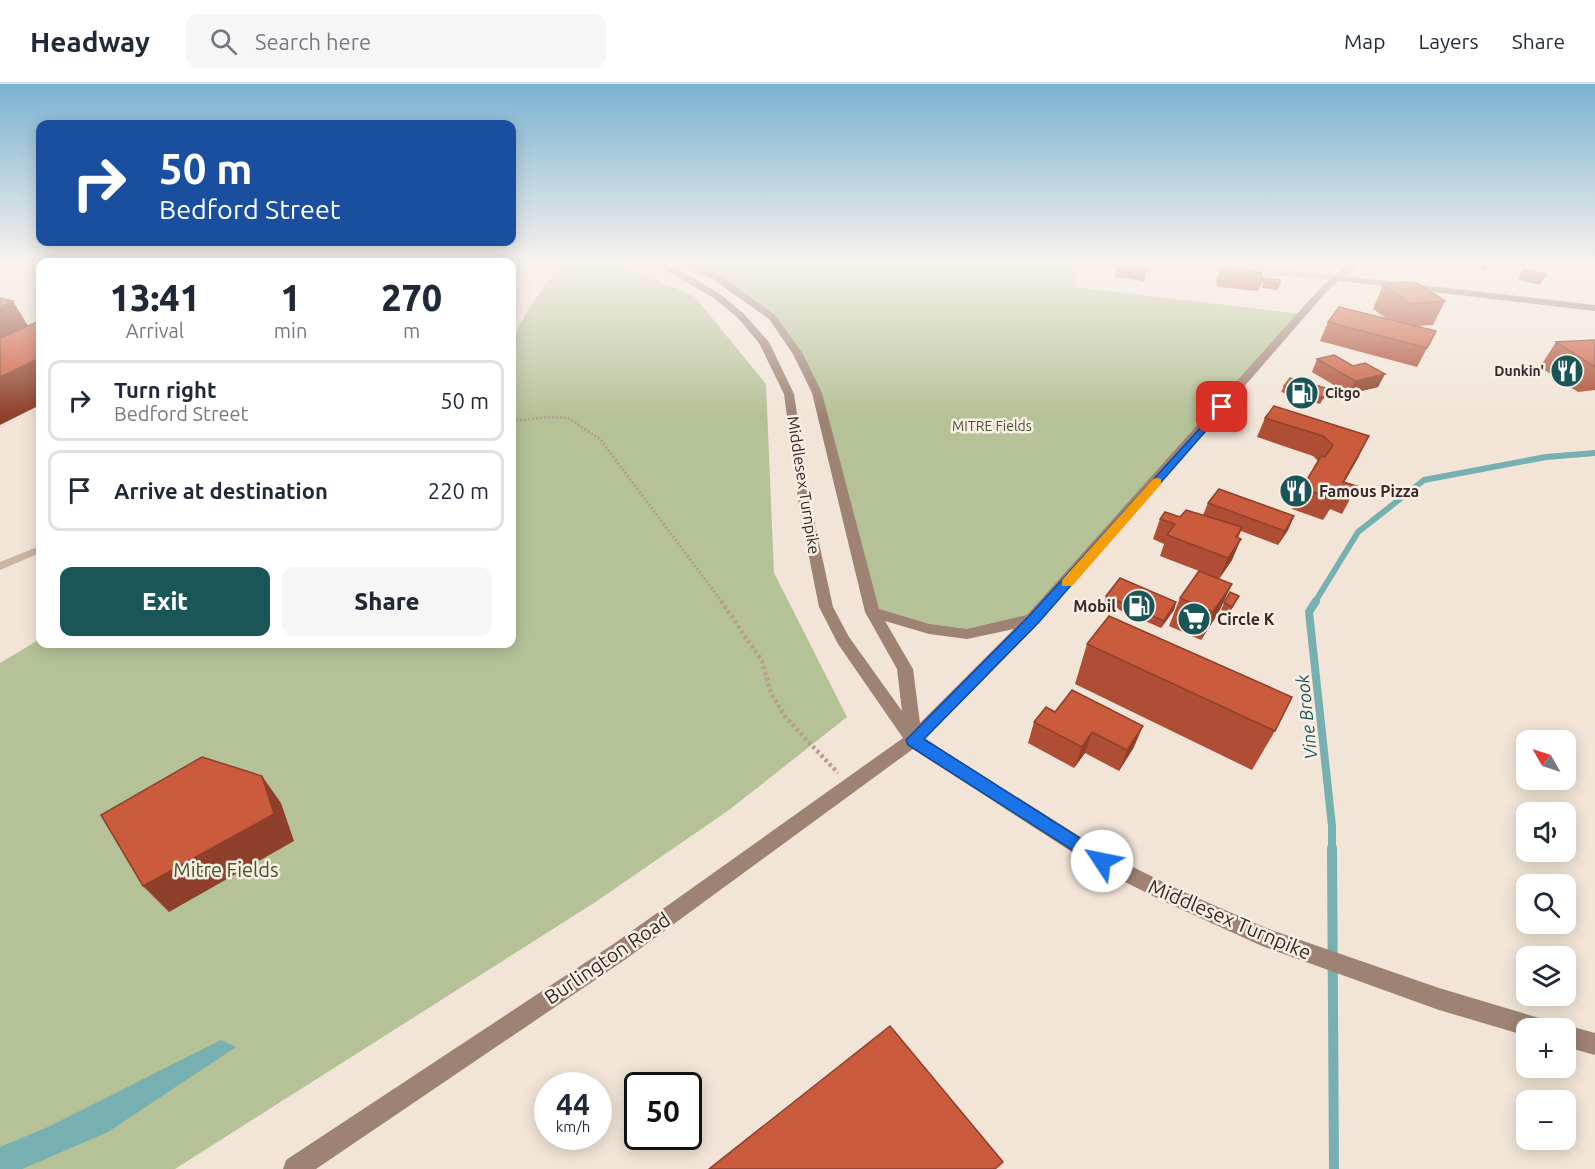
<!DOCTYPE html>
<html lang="en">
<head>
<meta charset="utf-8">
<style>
	body { margin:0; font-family:Ubuntu,sans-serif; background:#f6f6f7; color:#1f2937; height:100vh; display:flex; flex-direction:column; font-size:22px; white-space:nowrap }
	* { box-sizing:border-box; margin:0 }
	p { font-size:20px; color:#747a83 }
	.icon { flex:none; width:33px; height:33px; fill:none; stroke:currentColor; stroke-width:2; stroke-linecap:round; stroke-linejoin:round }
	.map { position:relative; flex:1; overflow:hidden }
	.drawer { position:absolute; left:36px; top:174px; width:480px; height:390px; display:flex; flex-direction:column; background:#fff; border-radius:12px; box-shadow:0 3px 15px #0003 }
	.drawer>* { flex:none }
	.hud { position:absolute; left:36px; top:36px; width:480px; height:126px; border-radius:12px; box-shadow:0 3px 15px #0003; background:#1a4fa0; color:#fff; overflow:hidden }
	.needle { width:39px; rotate:309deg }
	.buttons { position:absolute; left:1516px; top:646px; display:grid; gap:12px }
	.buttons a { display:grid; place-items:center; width:60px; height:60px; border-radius:12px; background:#fff; box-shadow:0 3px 15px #0003; font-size:30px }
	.speed { position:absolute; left:534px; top:988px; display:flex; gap:12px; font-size:30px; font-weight:700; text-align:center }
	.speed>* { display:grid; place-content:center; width:78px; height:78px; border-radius:50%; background:#fff; box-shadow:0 3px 15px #0003; line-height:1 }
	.speed small { font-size:15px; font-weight:400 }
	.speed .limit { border:3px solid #111; border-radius:9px; background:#fff; color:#111 }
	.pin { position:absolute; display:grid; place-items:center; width:51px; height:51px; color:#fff; margin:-26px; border-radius:12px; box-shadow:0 3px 9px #0006 }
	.me { position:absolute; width:66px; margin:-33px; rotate:304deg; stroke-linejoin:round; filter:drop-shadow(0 0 4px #0008) }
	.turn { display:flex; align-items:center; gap:21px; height:126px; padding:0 24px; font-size:27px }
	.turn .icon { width:78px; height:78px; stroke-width:2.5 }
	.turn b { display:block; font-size:42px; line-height:51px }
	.eta { display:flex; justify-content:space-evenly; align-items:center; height:102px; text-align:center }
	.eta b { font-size:36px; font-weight:800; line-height:42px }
	.button { display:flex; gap:12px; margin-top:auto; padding:12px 24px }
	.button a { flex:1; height:69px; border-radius:12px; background:#1a5658; color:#fff; font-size:24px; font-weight:800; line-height:69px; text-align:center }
	.button a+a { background:#f6f6f7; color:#1f2937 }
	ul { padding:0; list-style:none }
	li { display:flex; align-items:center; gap:18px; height:81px; margin:0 12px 9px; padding:0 12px; border:3px solid #e0e1e3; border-radius:12px }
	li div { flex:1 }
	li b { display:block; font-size:22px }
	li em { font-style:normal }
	header { display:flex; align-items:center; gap:36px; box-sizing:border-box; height:84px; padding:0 30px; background:#fff; border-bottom:2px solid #e0e1e3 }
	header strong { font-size:28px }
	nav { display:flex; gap:33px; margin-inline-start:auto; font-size:21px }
	.search { width:420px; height:54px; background:#f6f6f7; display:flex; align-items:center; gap:15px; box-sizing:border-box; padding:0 21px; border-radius:12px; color:#747a83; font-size:22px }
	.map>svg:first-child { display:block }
	.green { fill:#b5c298 }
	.water { fill:#76b0b0 }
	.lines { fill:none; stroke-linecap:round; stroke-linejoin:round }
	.stream-far2 { stroke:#76b0b0; stroke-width:6 }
	.stream-far1 { stroke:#76b0b0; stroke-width:8 }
	.stream { stroke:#76b0b0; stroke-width:10 }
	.path-far1 { stroke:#b69e8e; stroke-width:3; stroke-dasharray:2 2; stroke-linecap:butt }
	.path { stroke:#b69e8e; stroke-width:4.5; stroke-dasharray:3 3; stroke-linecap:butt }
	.lane { fill:#cab4a4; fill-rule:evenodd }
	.street { fill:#cab4a4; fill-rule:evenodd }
	.secondary { fill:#9e8375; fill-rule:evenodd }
	.wall { fill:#af4e34 }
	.shaded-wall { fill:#8e402b }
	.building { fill:#cb5b3d; stroke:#8e402b; stroke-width:1.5 }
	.route { fill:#1a73e8; stroke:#114b97; stroke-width:1.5 }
	.slow { fill:#f59e0b }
	.labels { text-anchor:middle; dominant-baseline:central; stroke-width:5; stroke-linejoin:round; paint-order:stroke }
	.far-poi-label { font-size:14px; font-weight:bold; fill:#352a26; stroke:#faefe5; text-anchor:end }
	.far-park-label { font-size:14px; fill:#465529; stroke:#faefe5 }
	.street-label { font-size:16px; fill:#352a26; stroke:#faefe5 }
	.poi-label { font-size:16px; font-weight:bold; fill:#352a26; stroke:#faefe5; text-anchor:start }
	.water-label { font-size:18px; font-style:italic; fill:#1a5658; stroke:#faefe5 }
	.near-park-label { font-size:20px; fill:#465529; stroke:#faefe5 }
	.near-street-label { font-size:20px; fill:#352a26; stroke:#faefe5 }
</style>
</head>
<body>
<header>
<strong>Headway</strong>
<div class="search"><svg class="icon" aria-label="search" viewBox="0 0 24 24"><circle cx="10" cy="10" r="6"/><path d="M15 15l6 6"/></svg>Search here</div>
<nav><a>Map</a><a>Layers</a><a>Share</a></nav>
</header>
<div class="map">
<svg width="1595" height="1085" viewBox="0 0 1595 1085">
	<rect width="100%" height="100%" fill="#f2e5d8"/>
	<path class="green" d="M561 180H619L694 212 766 300 774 489 847 633 729 726 594 819 175 1085H0V579L40 555V560H512V255L529 224Z
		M686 180H1078L1075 203 1302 230 1034 535 967 550 872 528 817 309 772 233 717 194Z"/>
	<path class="water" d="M221 956 236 963 108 1048 22 1085H0V1063L48 1043Z"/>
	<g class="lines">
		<path class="stream-far2" d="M1315 518 1358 448 1424 396 1546 373 1595 369"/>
		<path class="stream-far1" d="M1316 517 1309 528 1332 742V765"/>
		<path class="stream" d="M1332 764 1334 1085"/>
		<path class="path-far1" d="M512 337 550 333 568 334 600 355 722 518"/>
		<path class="path" d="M721 517 762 577 771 609 786 634 838 689"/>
		<path class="lane" d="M40 462V469L0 486V478Z"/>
		<path class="street" d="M1188 180H1220L1336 191 1340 194 1336 197 1192 183Z"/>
		<path class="secondary" d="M654 180H666L682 187 720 210 744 230 769 258 794 310 811 422 833 523 849 553 902 627 897 585 865 528 812 309 793 270 769 235 714 196 682 180H693L720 192 775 231 803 270 822 309 879 525 929 540 967 545 1027 531 1322 202 1349 180H1359L1345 192 1595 221V227L1339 197 1328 206 1039 539 925 655 1109 771 1177 805 1266 844 1439 904 1539 934 1547 937 1550 945H1527V952L1439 926 1262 862 1163 817 1095 783 913 665 626 875 316 1085H283L286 1076 612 861 903 654 838 560 819 523 799 422 784 310 759 259 738 234 714 214ZM885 537 929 550 967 555 1014 545 920 639 913 585Z
			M1566 941 1595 949V971L1566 963V945H1558Z"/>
	</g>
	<path class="wall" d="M1116 180H1147V185L1144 197 1115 193Z
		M1413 180H1428L1426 183Z
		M1481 180H1489L1485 187 1478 185Z
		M1220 184 1263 196 1258 207 1217 203 1216 196Z
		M1524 185 1546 190 1540 201 1518 196Z
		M1264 194 1280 200 1278 206 1262 204Z
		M1383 201 1445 217 1433 241 1416 242 1436 247 1417 283 1320 257 1328 238 1387 235 1373 225Z
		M1595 256V306L1578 308 1540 283 1556 258Z
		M1317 275 1353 282 1385 290 1378 303 1349 310 1312 288Z
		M1284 302 1329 305 1320 320 1281 308Z
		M1274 322 1359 372 1344 398 1357 402 1342 430 1330 425 1323 436 1292 425 1302 404 1318 377 1313 372 1257 353 1265 334Z
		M1208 419 1294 432 1288 446 1278 461 1241 447 1238 454 1232 476 1219 495V528L1201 556 1169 542 1180 514 1199 487 1160 472 1164 460 1153 455 1160 435 1203 431Z
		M1106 512 1176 518 1174 526 1161 544 1104 519Z
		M1239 512 1229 530 1221 526 1224 519Z
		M1087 560 1275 647 1252 686 1075 600Z
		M1046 623 1134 663 1119 687 1085 669 1074 684 1028 659 1034 638Z"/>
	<path class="shaded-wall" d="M13 217 34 252 0 266V223Z
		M40 274V321L0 341V293Z
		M1385 290 1378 303 1349 310 1355 297Z
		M1369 352 1359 372 1323 436 1343 398Z
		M1294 432 1288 446 1278 461 1285 447Z
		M1241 455 1232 476 1219 495 1228 474Z
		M1232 500 1219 528 1201 556 1213 528Z
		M1176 518 1174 526 1161 544 1164 537Z
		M1143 642 1134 663 1119 687 1127 666Z
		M1092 648 1085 669 1074 684 1082 663Z
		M262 692 281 719 294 757 169 828 143 802Z"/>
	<path class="building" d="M1118 180H1147V185L1117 182Z
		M1220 184 1261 188 1263 196 1221 191Z
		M1524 185 1546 190 1543 195 1521 190Z
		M1264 194 1280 196V200L1264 198Z
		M1402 198 1417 199 1445 217 1411 220 1383 201Z
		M0 214 13 217 0 223Z
		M1339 223 1436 247 1427 264 1328 238Z
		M40 237V274L0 293V254Z
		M1595 256V283L1556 258Z
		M1334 271 1353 282 1365 279 1385 290 1355 297 1317 275Z
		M1290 294 1329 305 1323 314 1284 302Z
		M1274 322 1369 352 1343 398 1357 402 1353 409 1340 405 1334 415 1302 404 1321 372 1325 373 1333 361 1323 352 1265 334Z
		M1219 405 1294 432 1285 447 1208 419Z
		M1186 426 1242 443 1236 453 1241 455 1228 474 1167 451 1175 440 1160 435 1165 428 1180 433Z
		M1199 487 1232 500 1213 528 1180 514Z
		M1120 494 1176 518 1164 537 1106 512Z
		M1230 508 1239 512 1232 523 1224 519Z
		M1109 532 1292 613 1275 647 1087 560Z
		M1072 606 1143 642 1127 666 1092 648 1082 663 1034 638 1046 623 1055 628Z
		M202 673 262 692 274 730 143 802 101 731Z
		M890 942 1003 1078 995 1085H709Z"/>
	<linearGradient id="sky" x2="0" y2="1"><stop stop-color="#7ab2d2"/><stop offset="0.54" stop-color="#f9f3ed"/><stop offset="1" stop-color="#f9f3ed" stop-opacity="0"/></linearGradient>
	<rect width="1595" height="332" fill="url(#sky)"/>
	<path class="route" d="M1222 320 1227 323 1225 325 1039 538 924 655 1108 772 1110 777 1108 783 1102 785 908 661 906 656 1029 532Z"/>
	<path class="slow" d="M1157 394 1161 395V400L1072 502H1062V496L1153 395Z"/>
	<defs>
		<symbol id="restaurant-disc" viewBox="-11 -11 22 22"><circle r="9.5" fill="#1a5658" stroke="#faefe5"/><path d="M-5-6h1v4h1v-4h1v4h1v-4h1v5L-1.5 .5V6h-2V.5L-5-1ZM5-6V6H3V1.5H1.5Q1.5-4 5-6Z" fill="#fff"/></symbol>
		<symbol id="fuel-disc" viewBox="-11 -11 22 22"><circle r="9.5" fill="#1a5658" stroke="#faefe5"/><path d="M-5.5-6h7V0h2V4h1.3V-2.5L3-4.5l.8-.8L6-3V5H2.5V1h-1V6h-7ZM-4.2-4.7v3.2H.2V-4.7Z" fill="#fff"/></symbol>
		<symbol id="supermarket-disc" viewBox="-11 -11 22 22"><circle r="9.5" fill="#1a5658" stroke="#faefe5"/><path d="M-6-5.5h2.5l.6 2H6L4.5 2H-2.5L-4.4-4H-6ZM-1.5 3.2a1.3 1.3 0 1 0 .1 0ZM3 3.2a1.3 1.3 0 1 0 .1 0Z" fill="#fff"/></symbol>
	</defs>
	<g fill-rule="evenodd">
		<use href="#restaurant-disc" x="1548" y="268" width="38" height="38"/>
		<use href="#fuel-disc" x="1283" y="290" width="38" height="38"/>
		<use href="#restaurant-disc" x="1277" y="388" width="38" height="38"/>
		<use href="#fuel-disc" x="1120" y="503" width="38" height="38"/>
		<use href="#supermarket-disc" x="1175" y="516" width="38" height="38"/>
	</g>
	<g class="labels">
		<g class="far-poi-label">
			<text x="1544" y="287">Dunkin'</text>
			<text x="1325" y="309" text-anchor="start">Citgo</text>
		</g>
		<g class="far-park-label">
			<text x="992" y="342">MITRE Fields</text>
		</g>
		<g class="street-label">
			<text transform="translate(804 401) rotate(81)">Middlesex Turnpike</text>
		</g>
		<g class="poi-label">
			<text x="1319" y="407">Famous Pizza</text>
			<text x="1116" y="522" text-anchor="end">Mobil</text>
			<text x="1217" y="535">Circle K</text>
		</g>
		<g class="water-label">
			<text transform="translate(1306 633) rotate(-96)">Vine Brook</text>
		</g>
		<g class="near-park-label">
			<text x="226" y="785">Mitre Fields</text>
		</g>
		<g class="near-street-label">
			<text transform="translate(1230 835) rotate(23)">Middlesex Turnpike</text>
			<text transform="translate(607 874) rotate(-34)">Burlington Road</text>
		</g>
	</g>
</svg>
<div class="buttons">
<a><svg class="needle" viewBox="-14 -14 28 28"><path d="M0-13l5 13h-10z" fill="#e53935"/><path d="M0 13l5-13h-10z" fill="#747a83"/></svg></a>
<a><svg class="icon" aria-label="sound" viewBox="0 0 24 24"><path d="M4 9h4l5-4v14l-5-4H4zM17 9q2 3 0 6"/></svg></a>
<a><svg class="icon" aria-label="search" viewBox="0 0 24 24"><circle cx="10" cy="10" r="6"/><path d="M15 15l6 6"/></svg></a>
<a><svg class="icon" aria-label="layers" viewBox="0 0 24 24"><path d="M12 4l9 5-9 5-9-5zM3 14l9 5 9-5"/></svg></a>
<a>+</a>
<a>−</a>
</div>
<div class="speed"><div>44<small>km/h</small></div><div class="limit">50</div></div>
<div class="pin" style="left:1222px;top:323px;background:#d93025"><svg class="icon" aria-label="arrive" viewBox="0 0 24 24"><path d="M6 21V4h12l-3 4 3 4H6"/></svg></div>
<svg class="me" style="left:1102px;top:777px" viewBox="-20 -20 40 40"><circle r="19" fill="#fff"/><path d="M0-13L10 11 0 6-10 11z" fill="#1a73e8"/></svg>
<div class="hud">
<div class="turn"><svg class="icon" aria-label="right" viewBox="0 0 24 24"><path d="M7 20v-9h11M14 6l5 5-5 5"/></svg><div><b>50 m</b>Bedford Street</div></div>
</div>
<section class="drawer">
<div class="eta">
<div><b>13:41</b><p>Arrival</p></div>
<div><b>1</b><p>min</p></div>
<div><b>270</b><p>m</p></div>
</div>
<ul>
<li><svg class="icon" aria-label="right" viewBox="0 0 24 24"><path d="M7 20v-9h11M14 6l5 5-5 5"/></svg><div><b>Turn right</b><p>Bedford Street</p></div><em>50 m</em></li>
<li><svg class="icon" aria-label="arrive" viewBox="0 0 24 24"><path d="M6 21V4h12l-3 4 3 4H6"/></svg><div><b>Arrive at destination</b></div><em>220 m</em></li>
</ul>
<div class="button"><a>Exit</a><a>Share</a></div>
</section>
</div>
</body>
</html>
